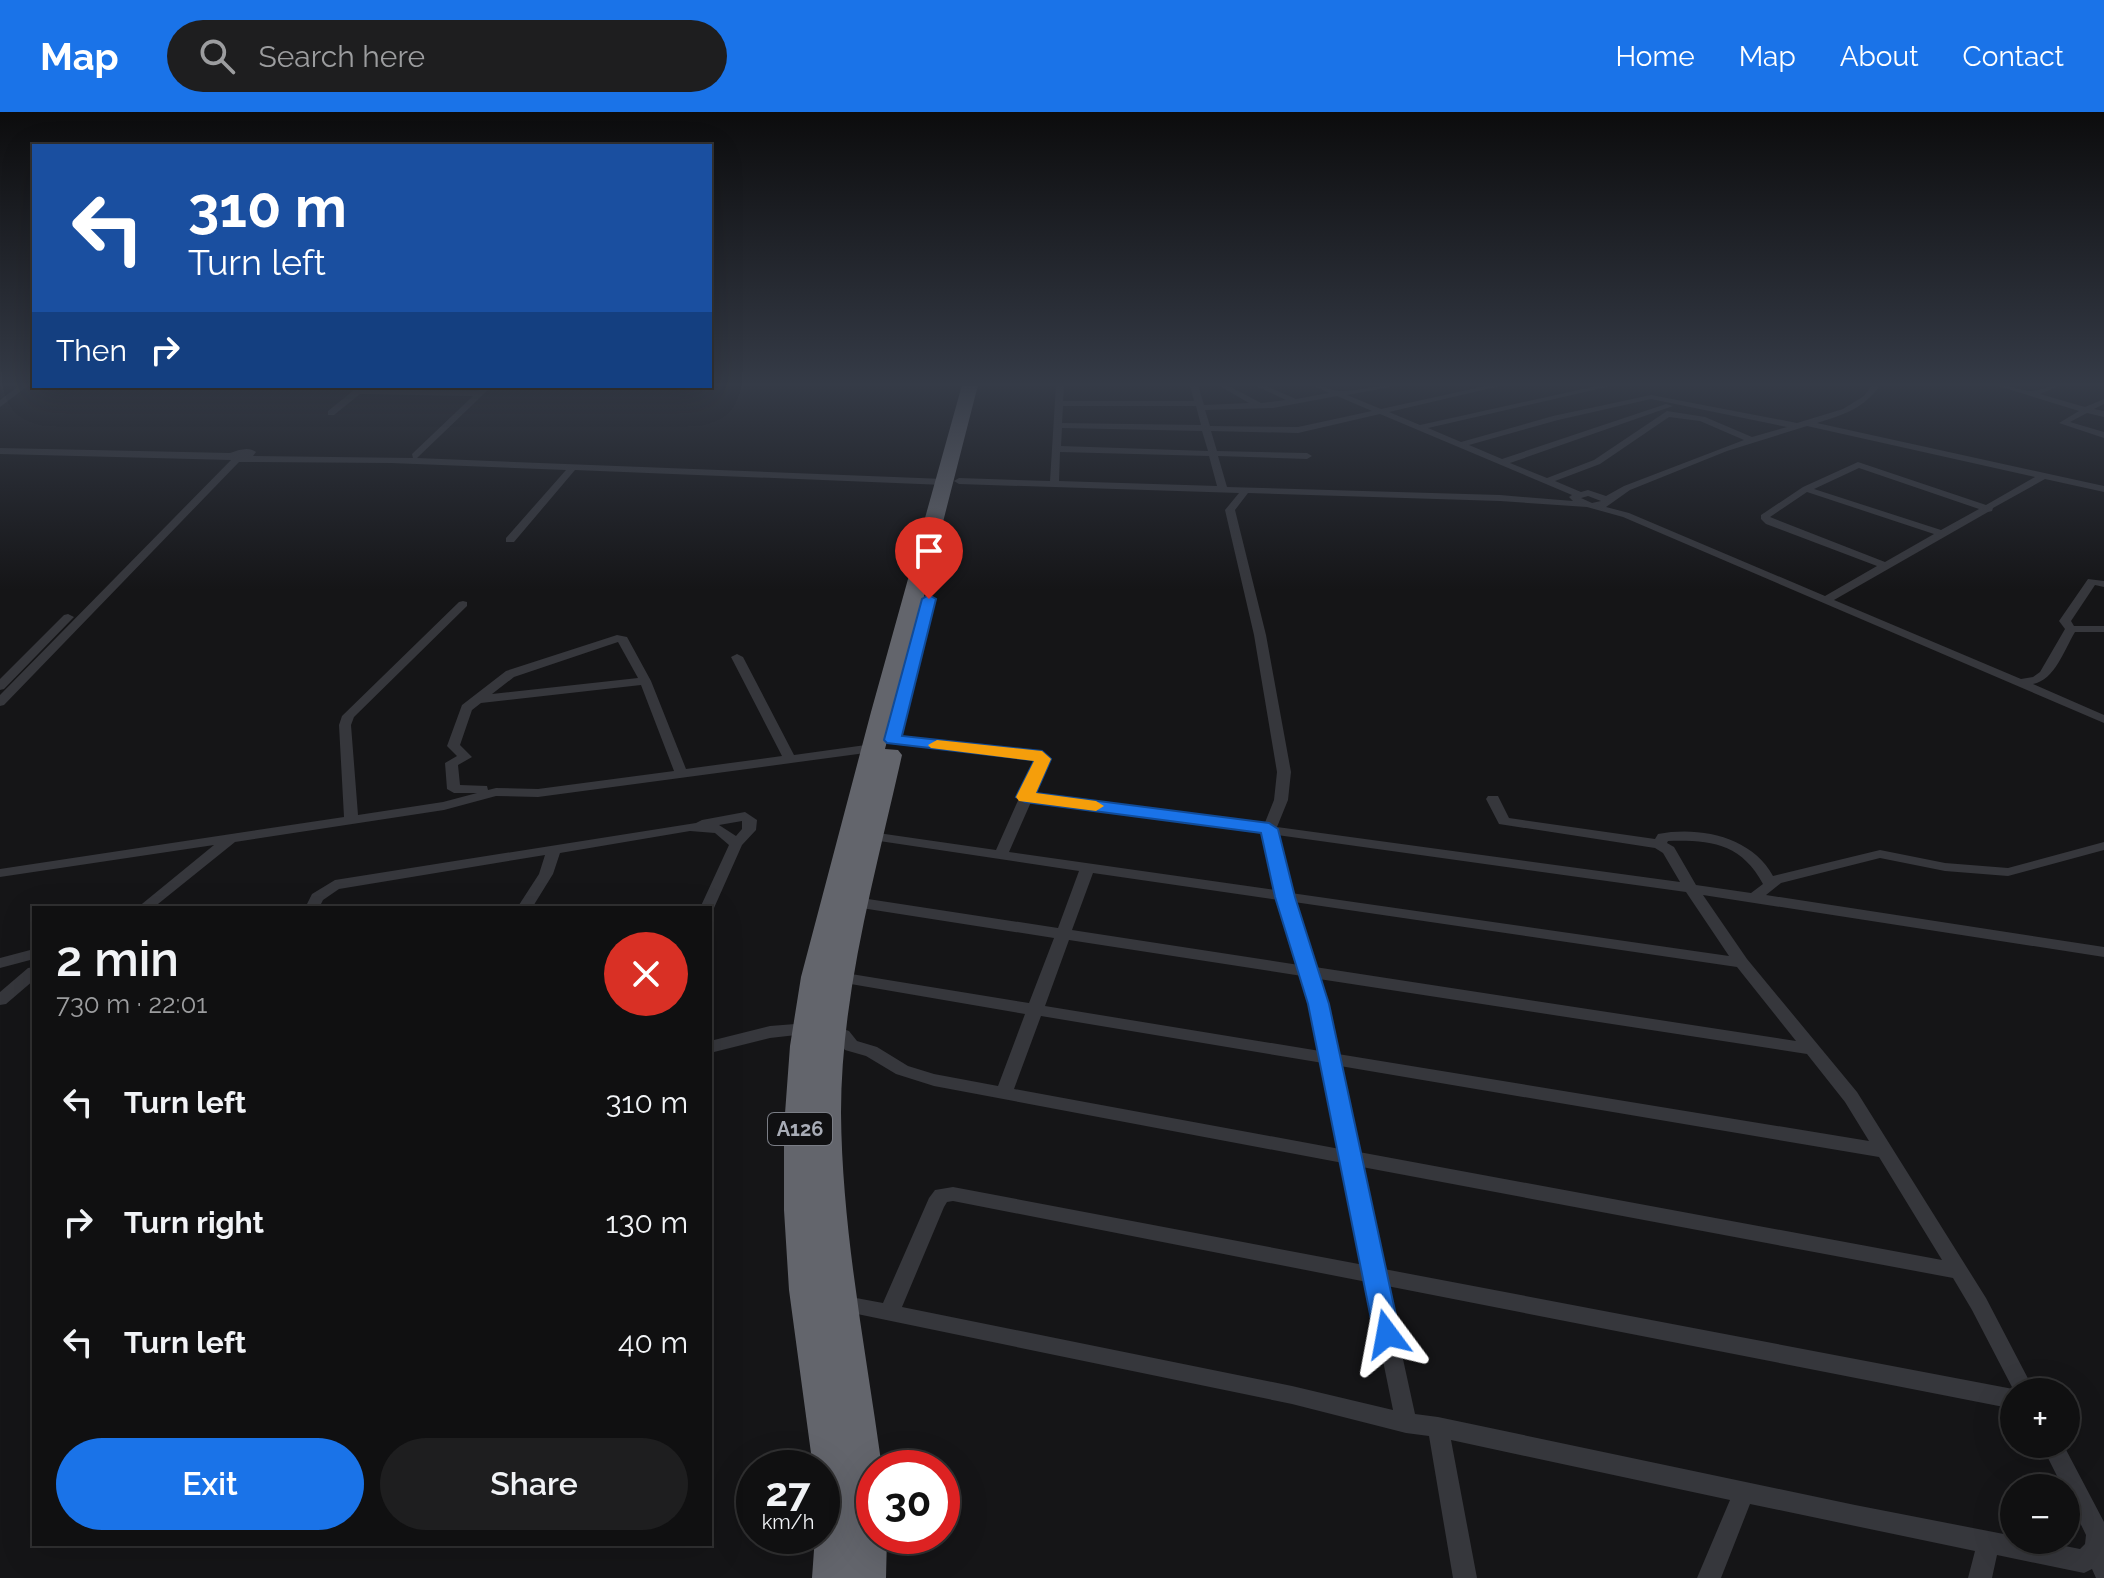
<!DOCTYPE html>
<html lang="en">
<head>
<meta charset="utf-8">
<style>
	body { margin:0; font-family:Raleway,sans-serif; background:#1e1e1f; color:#f1f3f6; height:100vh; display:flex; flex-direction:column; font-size:30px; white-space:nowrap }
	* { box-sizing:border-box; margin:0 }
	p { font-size:26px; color:#9c9d9f }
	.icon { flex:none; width:44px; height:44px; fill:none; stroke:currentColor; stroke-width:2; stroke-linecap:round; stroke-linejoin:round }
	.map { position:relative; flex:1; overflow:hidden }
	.panel { position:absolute; left:32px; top:794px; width:680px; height:640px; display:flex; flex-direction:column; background:#101011; border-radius:0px; box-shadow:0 8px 32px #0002,0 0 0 2px #303031 }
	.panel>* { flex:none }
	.guide { position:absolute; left:32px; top:32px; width:680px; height:244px; border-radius:0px; box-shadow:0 8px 32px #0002,0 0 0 2px #303031; background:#1a4fa0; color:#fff; overflow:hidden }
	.controls { position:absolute; left:2000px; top:1266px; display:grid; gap:16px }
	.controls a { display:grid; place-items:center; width:80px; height:80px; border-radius:50%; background:#101011; box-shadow:0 8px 32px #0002,0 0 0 2px #303031; font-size:40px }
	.speed { position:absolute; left:736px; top:1338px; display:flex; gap:16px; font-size:40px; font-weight:700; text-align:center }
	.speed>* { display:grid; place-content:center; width:104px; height:104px; border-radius:50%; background:#101011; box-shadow:0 8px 32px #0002,0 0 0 2px #303031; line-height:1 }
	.speed small { font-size:20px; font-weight:400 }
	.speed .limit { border:12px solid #d22; background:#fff; color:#111 }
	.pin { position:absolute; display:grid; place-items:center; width:68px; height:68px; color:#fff; margin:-82px -34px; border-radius:50% 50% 50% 0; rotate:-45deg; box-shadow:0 0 8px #0007 }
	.pin .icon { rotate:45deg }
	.me { position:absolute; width:88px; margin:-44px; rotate:347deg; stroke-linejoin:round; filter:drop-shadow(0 0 6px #0008) }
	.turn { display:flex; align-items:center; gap:28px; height:168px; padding:0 24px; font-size:36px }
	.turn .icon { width:104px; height:104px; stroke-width:2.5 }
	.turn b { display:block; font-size:56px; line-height:68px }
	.then { display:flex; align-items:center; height:76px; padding:0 24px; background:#0003; gap:16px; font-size:30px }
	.round { display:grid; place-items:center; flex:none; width:84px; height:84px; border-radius:42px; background:#1e1e1f }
	.summary { display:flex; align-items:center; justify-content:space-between; height:136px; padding:0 24px }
	h1 { font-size:48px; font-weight:600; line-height:60px }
	.action { display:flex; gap:16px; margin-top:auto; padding:16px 24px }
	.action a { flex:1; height:92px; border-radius:48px; background:#1a73e8; color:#fff; font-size:32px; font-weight:600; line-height:92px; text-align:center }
	.action a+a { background:#1e1e1f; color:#f1f3f6 }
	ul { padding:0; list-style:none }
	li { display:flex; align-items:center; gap:24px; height:120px; padding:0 24px }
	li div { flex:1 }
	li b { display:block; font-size:30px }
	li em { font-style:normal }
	header { display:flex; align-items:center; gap:48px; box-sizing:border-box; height:112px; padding:0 40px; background:#1a73e8; color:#fff }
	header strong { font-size:38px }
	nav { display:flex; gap:44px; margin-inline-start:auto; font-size:28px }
	.search { width:560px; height:72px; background:#1e1e1f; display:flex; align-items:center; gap:20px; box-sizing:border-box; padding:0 28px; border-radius:44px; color:#9c9d9f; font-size:30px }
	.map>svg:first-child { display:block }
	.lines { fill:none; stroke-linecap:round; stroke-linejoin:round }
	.street { fill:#36373c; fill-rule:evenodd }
	.highway { fill:#63656c; fill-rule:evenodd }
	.route { fill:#1a73e8; stroke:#114b97; stroke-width:2 }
	.slow { fill:#f59e0b }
	.labels { text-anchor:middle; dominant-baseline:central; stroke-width:8; stroke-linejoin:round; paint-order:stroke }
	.shield { fill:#101012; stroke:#7a7d85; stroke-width:2 }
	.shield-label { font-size:20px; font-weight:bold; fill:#a8acb6 }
</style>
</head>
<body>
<header>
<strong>Map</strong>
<div class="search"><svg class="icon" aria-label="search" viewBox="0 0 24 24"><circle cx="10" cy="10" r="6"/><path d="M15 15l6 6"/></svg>Search here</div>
<nav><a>Home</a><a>Map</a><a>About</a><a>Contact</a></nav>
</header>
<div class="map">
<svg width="2104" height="1466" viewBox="0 0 2104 1466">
	<rect width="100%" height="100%" fill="#151517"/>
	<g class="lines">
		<path class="street" d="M20 273H29L0 295V288Z
			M1056 273H1064L1063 289H1194L1190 273H1198L1204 293 1249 291 1218 273H1227L1261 291 1286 288 1254 273H1264L1296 287 1329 281 1313 273C1323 273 1330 278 1339 279 1352 280 1378 273 1394 273L1390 275 1347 283 1381 297 1490 273H1504L1389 300 1420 313 1601 273H1615L1428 316 1461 330 1553 304 1651 283 1797 311 1843 297 1864 284 1872 273H1880C1865 296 1843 303 1817 311L2104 374V380L2045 367 1993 396 1992 399 1988 400 1834 488 2021 567 2033 565 2040 560 2065 517 2059 509 2088 467 2104 469V475L2095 473 2071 509 2074 514H2104V520H2075C2064 538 2055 568 2033 572L2104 603V611L1623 405 1587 395 1500 389 1248 381 1235 398 1266 523 1291 660 1288 688 1277 715 1680 770 1663 741 1655 736 1499 712 1486 687 1488 684H1498L1509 706 1655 727 1658 722C1700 714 1752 725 1773 764L1880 738 1945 751 2008 756 2104 730V738L2008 764 1945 759 1880 746 1781 771 1766 783 2104 835V845L1703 783 1747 847 1857 980 1986 1186 2035 1280H2014V1297L1387 1174 1415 1302 1438 1305 1855 1393 2014 1424V1428H2035L2080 1437 2085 1432 2086 1423 2066 1382V1376H2063L2041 1332H2063L2104 1410V1466H2096L2092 1457 2084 1461 1997 1443 1992 1466H1968L1975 1439 1750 1392 1721 1466H1697L1730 1388 1451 1328 1477 1466H1453L1429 1324 1406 1321 1292 1292 833 1197 830 1191 833 1185 840 1183 883 1191 929 1086 935 1078 953 1075 1364 1153 1343 1051 934 974 896 962 866 944 845 938 837 927 823 922 821 918 823 914 829 912 849 919 857 929 877 935 908 954 934 962 998 974 1025 902 839 870 833 869 831 865 833 861 839 860 1029 891 1054 826 855 795 848 790 855 785 1058 816 1079 759 866 727 864 724 871 720 996 738 1036 648 892 632 888 631 886 628 888 625 1041 640 1049 647 1034 682 1264 713 1274 688 1277 660 1254 523 1225 398 1239 381 959 372 954 369 959 366 1050 369ZM1337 284 1372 299 1298 315 1210 314 1205 298 1273 296ZM1651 287 1787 315 1752 325 1705 305 1667 299 1594 348 1547 366 1510 351 1673 294 1666 292 1502 347 1469 333 1558 308ZM1063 294H1196L1201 313 1062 311ZM1380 302 1572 383 1569 385 1573 389 1500 383 1227 375 1218 344 1307 347 1312 344 1307 341 1217 339 1211 319 1298 321ZM1669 305 1700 309 1744 328 1624 374 1606 384 1588 378 1581 380 1555 369 1600 352ZM1807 314 2035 365 1986 393 1858 350 1803 375 1761 403V407L1766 412 1877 454 1825 484 1629 401 1606 395 1630 378 1727 339ZM1062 316 1202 319 1208 339 1061 334ZM1060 340 1209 344 1217 374 1059 369ZM1859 356 1979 397 1941 418 1814 377ZM1807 380 1934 422 1885 450 1770 405ZM1588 384 1601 389 1592 391 1581 386ZM1031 690 1263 721 1276 778 1009 740ZM1277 723 1686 780 1729 844 1291 781ZM1668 729C1710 728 1741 731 1763 772L1751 781 1696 773 1674 735 1667 731ZM1093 761 1279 788 1299 853 1072 818ZM1294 790 1737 855 1796 929 1315 855ZM1069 828 1302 864 1311 892 1320 939 1045 894ZM1319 867 1807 942 1845 990 1869 1029 1338 942 1327 892ZM1041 904 1323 951 1340 1037 1014 977ZM1340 954 1879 1045 1942 1148 1359 1040ZM1362 1055 1953 1166 1972 1198 2013 1277 1384 1157ZM953 1089 1367 1170 1393 1298 1292 1274 902 1195 944 1095 947 1090Z
			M1995 273C2007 272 2016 277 2028 279 2038 280 2050 273 2061 273L2040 282 2085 295 2104 287V292L2094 297 2104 299V305L2087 301 2070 310 2104 320V326L2059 311 2079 299Z
			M359 274H368L366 277 478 279 483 274H492L417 346 944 367 949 370 944 373 575 358 514 430H506V426L566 358 391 351 239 350 4 593 0 594V583L231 348 0 342V336L230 341C238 338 249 334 256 340L253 344 413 346 412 342 473 284 360 282 334 303H328V299Z
			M463 489 467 490V494L354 605 351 613 358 703 443 690 477 681H454L447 677 445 651 457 644 447 634 462 593 506 559 617 523 627 525 651 569 686 657 782 644 731 545 737 542 743 545 794 643 873 632 879 636 873 640 538 685 496 684 444 698 235 730 153 796H137L214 733 0 765V757L344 705 339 613 342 604 459 490ZM618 530 638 566 492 582 514 565ZM641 573 674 659 538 677 496 676 488 678 487 674 460 673 458 653 472 645 460 633 472 598 481 591Z
			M68 502 74 505 72 507 4 577 0 578V567L64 503Z
			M745 700 757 708 756 718 742 733 714 796 710 800V796H700L729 733 715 721 690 719 560 741 553 762 532 796H517L539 762 545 743 339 777 323 788 319 796H305L312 782 335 768 696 711 702 708ZM742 709V717L736 724 719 713Z
			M34 837V847L0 856V846Z
			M34 855V868L6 892 0 893V880L28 856Z
			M808 911 814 913 816 917 814 921 770 926 710 941V929L770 914Z"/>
		<path class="highway" d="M962 273H978L885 637 898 638 902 643C876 760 841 880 841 1001 842 1119 866 1239 882 1356H874V1424H887L886 1466H812L815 1424H822V1356H813L789 1178 784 1098V1015L790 934 801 865 871 600Z"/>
	</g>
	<linearGradient id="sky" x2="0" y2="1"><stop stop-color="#0c0c0d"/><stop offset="0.57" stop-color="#353b47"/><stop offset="1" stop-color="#353b47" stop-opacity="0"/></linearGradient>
	<rect width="2104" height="478" fill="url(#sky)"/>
	<path class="route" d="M929 483 936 487 902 624 1042 639 1051 647 1036 681 1269 711 1278 717 1295 785 1329 892 1400 1222 1396 1230 1387 1234 1378 1230 1374 1222 1308 892 1275 785 1261 721 1025 690 1016 685 1034 649 1032 648 887 631 884 628 922 487Z"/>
	<path class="slow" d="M937 628 1042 639 1051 647 1036 681 1096 689 1104 694 1096 699 1019 689 1016 685 1034 649 931 636 928 633Z"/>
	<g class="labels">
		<rect class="shield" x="768" y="1001" width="64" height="32" rx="6"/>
		<g class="shield-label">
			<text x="800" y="1017">A126</text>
		</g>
	</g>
</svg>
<div class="controls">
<a>+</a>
<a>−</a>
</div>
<div class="speed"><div>27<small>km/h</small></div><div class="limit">30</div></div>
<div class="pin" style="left:929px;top:487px;background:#d93025"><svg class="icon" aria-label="arrive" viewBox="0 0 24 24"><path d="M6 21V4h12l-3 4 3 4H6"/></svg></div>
<svg class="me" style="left:1387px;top:1222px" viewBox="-20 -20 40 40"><path d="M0-17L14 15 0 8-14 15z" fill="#1a73e8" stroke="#fff" stroke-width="4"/></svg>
<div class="guide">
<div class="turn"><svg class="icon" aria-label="left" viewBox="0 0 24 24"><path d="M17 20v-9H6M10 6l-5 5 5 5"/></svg><div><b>310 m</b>Turn left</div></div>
<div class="then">Then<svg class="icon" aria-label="right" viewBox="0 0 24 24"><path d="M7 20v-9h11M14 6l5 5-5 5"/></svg></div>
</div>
<section class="panel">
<div class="summary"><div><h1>2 min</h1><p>730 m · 22:01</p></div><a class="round" style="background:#d93025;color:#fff"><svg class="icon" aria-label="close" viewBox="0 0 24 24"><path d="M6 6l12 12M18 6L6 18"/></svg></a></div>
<ul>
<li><svg class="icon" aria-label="left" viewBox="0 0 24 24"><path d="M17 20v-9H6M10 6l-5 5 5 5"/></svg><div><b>Turn left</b></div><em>310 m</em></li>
<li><svg class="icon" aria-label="right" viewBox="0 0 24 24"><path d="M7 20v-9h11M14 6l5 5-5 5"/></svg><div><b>Turn right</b></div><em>130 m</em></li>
<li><svg class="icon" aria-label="left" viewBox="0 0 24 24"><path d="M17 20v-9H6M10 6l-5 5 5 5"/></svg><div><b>Turn left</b></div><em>40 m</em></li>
</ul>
<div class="action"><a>Exit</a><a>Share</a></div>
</section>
</div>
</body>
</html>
